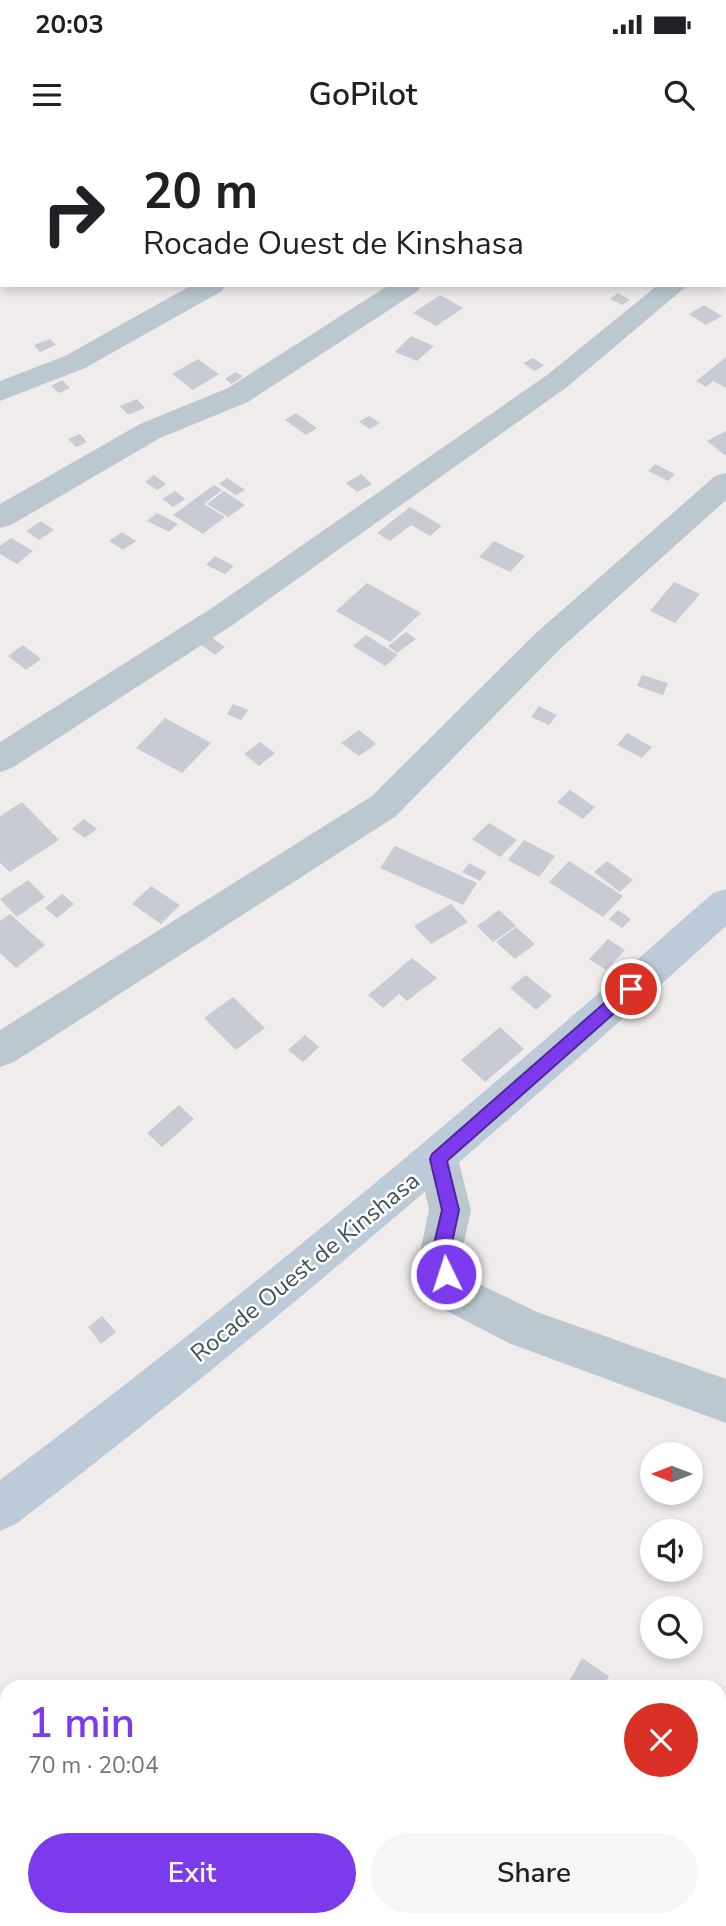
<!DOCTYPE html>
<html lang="en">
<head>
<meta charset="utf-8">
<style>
	body { margin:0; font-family:"Nunito Sans",sans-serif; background:#f6f6f6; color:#202124; height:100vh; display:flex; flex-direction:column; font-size:26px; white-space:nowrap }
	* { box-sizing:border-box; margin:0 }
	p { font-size:23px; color:#757577 }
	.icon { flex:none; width:38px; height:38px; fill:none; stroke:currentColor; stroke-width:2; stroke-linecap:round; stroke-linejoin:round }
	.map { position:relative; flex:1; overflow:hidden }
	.sheet { position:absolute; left:0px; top:1540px; width:726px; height:247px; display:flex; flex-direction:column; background:#fff; border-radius:21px 21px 0 0; box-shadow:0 4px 10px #0003 }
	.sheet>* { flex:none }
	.hud { position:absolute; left:0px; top:0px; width:726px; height:147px; box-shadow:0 4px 10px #0003; background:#fff; color:#202124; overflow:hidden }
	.needle { width:46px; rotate:270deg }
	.controls { position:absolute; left:640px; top:1302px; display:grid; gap:14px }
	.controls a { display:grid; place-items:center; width:63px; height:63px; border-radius:50%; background:#fff; box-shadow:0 4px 10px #0003; font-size:35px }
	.pin { position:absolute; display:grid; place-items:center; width:60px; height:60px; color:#fff; margin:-30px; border:4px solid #fff; border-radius:50%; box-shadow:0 2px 7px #0007 }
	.me { position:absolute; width:77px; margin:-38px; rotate:356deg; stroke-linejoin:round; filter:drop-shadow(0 0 5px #0008) }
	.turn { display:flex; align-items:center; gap:24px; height:147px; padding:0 28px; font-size:32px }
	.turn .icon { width:91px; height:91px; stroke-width:2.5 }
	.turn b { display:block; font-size:49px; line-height:60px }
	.round { display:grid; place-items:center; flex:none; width:74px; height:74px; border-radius:37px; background:#f6f6f6 }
	.overview { display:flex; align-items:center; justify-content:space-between; height:119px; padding:0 28px }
	h1 { font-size:42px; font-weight:600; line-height:52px; color:#7c3aed }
	.primary-button { display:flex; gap:14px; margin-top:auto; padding:14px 28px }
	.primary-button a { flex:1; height:80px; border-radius:42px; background:#7c3aed; color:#fff; font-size:28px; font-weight:600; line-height:80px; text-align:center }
	.primary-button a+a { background:#f6f6f6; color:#202124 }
	.status { display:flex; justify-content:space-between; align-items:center; height:49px; padding:0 35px; background:#fff; direction:ltr }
	.status svg { height:19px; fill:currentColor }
	header { display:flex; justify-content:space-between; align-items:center; height:91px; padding:0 28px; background:#fff; font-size:32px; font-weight:600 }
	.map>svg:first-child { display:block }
	.building { fill:#c8cbd3 }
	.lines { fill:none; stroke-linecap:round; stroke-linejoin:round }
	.street { fill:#bbc8d0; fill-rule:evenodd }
	.secondary { fill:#bdcbd8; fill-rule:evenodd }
	.route { fill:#7c3aed; stroke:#51269a; stroke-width:2 }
	.labels { text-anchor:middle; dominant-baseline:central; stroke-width:5; stroke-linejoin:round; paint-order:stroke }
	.street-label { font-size:24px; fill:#43515b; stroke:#fff }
</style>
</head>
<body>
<div class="status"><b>20:03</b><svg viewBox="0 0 49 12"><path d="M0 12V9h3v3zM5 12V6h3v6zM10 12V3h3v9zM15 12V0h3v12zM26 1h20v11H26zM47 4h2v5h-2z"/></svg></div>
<header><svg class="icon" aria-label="menu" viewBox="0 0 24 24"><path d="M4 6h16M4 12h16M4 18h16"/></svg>GoPilot<svg class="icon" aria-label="search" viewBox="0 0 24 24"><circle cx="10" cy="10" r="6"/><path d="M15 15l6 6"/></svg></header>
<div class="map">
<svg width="726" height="1786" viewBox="0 0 726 1786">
	<rect width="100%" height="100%" fill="#f0ecec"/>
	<path class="building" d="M618 153 630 160 622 165 610 159Z
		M440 155 463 168 436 186 413 173Z
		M704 165 722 176 706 185 689 174Z
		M411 196 434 206 417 221 395 212Z
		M50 199 56 205 40 212 34 205Z
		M726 217V248L713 241 706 247 696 241Z
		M533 218 544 225 535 231 523 223Z
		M198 219 219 234 193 250 172 234Z
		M235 232 243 236 232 244 225 239Z
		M62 240 70 248 59 253 51 246Z
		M137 259 145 268 128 275 120 266Z
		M296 273 317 288 306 295 285 280Z
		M369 276 380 283 370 289 359 282Z
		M726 291V316L707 301Z
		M80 294 87 302 76 307 68 299Z
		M655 324 675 334 668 341 648 331Z
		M361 334 372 344 357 352 346 343Z
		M154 335 166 344 157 350 145 342Z
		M227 338 245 350 236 355 219 344Z
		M214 345 222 350 204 364 225 377 203 394 173 375Z
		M175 351 185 359 173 367 162 359Z
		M224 351 245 365 228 377 207 364Z
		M410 367 442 386 430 396 411 385 390 401 377 393Z
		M157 373 178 384 169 392 147 381Z
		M41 381 54 390 39 400 26 391Z
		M122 392 136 401 123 410 109 401Z
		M11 398 33 411 17 424 0 414V406Z
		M494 401 525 416 510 432 479 417Z
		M215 416 234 426 225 434 206 425Z
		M674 442 700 454 675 483 650 471Z
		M367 443 421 473 390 502 336 471Z
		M406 492 416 499 397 513 388 506Z
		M207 494 225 507 215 515 197 502Z
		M366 495 398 515 385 526 353 506Z
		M23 505 41 519 26 530 8 516Z
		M642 535 668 543 663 555 637 546Z
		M233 564 248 570 241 580 227 574Z
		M539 566 557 575 549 585 531 577Z
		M165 578 211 603 182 633 136 608Z
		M359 590 376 604 359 616 341 603Z
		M627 593 652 607 642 618 617 605Z
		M260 602 275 613 259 626 244 614Z
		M570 650 595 667 583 679 557 662Z
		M22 662 59 700 10 732 0 723V676Z
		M84 679 97 689 85 698 72 689Z
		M489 683 517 700 500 717 472 699Z
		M524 700 555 716 539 737 508 720Z
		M395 706 477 743 463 765 380 728Z
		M569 721 623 756 603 777 549 742Z
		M607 721 633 740 620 752 594 732Z
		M469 723 486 732 480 741 462 732Z
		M28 740 45 757 17 777 0 759Z
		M151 746 180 765 161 784 132 764Z
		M62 754 74 764 57 778 45 768Z
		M451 764 468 782 431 804 414 786Z
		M499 770 516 786 493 802 477 786Z
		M618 770 631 779 622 788 609 779Z
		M10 774 45 805 16 828 0 813V781Z
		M516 787 535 804 515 819 496 802Z
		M608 799 625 810 606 830 589 819Z
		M412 818 437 838 407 861 399 854 383 868 368 855Z
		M526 835 552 856 536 870 510 848Z
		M233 857 265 888 236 910 204 878Z
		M500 887 524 909 485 942 461 920Z
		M305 895 319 907 303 922 288 910Z
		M179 965 194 979 162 1007 147 993Z
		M102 1176 116 1192 101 1204 88 1187Z
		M582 1518 609 1536 603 1547H566Z"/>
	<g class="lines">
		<path class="street" d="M524 0H552L523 2Z
			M632 0H658L659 2H633Z
			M724 37 726 38V54L724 53Z
			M724 96H726L724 113Z
			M192 145H225L222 151 85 228 0 261V241L65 216Z
			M389 145H421L418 151 248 262 160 298 11 385 0 388V364L140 284 228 248Z
			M658 145H688L567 247 234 484 12 628 0 632V602L212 468 547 235Z
			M726 333V360L560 509 396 676 14 922 0 927V890L372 656 536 493 715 336Z
			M438 1001 452 1006 458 1019 471 1070 461 1117 469 1139 537 1172 726 1239V1283L511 1204 437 1166 419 1117 429 1070 418 1019 424 1006Z"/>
		<path class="secondary" d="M726 749V786C496 994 262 1196 16 1384L0 1391V1340C247 1155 482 957 713 753Z"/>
	</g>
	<path class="route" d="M631 842 639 849 637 853 447 1021 459 1070 449 1117 455 1134 452 1140 446 1143 440 1140 431 1117 442 1070 430 1019 432 1014 626 844Z"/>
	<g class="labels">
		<g class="street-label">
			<text transform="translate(305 1127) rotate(-39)">Rocade Ouest de Kinshasa</text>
		</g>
	</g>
</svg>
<div class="controls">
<a><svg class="needle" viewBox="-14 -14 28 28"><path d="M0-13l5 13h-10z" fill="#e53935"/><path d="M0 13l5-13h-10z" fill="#757577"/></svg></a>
<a><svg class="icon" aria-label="sound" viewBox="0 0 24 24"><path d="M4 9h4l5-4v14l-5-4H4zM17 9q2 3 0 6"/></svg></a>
<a><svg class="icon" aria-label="search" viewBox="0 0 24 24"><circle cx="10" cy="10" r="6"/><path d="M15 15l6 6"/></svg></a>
</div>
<div class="pin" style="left:631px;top:849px;background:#d93025"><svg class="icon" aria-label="arrive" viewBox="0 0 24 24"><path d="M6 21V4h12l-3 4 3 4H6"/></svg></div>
<svg class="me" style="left:446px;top:1134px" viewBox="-20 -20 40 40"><circle r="17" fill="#7c3aed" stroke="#fff" stroke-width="3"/><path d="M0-11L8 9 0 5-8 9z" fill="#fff"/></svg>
<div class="hud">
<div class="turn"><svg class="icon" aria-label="right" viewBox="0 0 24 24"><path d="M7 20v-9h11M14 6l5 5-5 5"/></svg><div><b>20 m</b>Rocade Ouest de Kinshasa</div></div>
</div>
<section class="sheet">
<div class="overview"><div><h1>1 min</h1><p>70 m · 20:04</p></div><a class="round" style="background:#d93025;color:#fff"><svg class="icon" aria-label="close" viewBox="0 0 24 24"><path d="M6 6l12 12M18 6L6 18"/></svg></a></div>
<div class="primary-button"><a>Exit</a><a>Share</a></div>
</section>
</div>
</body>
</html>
